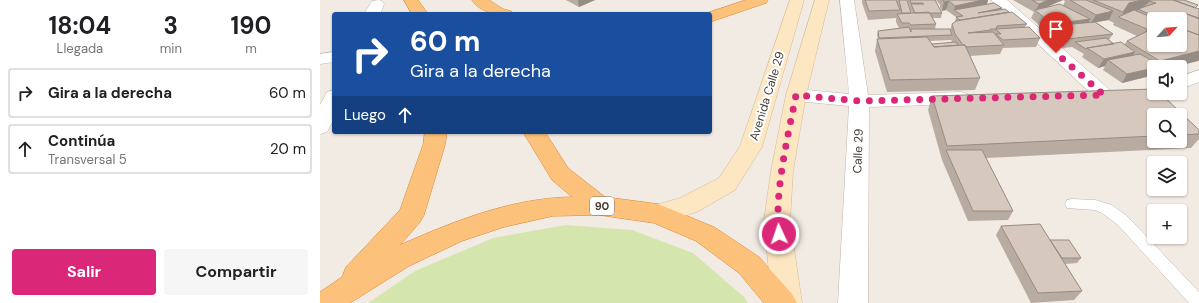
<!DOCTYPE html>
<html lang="es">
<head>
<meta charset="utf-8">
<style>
	body { margin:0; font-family:"DM Sans",sans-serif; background:#f6f6f6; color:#202124; height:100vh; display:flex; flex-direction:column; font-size:15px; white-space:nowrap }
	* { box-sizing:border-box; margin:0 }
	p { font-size:13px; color:#757577 }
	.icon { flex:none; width:22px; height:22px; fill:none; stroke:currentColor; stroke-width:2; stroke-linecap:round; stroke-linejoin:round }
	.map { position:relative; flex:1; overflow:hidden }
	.sheet { display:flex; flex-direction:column; background:#fff; width:320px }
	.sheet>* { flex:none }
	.hud { position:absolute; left:12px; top:12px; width:380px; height:122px; border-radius:4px; box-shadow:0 1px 3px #0004; background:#1a4fa0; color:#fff; overflow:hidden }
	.needle { width:26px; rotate:64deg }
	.buttons { position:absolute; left:827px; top:12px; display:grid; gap:8px }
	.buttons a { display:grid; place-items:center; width:40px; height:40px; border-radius:4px; background:#fff; box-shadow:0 1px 3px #0004; font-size:20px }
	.pin { position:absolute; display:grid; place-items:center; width:34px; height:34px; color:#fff; margin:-41px -17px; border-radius:50% 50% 50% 0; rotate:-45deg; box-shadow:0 0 4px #0007 }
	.pin .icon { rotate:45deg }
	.me { position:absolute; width:44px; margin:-22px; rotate:357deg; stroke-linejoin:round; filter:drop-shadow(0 0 3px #0008) }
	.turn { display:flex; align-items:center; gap:14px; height:84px; padding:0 12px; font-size:18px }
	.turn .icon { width:52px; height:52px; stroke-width:2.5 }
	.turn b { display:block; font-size:28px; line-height:34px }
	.then { display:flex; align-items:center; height:38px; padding:0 12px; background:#0003; gap:8px; font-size:15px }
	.eta { display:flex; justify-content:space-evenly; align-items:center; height:68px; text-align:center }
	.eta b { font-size:24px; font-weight:700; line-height:28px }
	.action { display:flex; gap:8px; margin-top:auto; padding:8px 12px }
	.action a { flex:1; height:46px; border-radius:4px; background:#db2777; color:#fff; font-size:16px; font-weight:700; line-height:46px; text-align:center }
	.action a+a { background:#f6f6f6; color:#202124 }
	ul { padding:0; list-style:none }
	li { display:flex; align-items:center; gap:12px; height:50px; margin:0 8px 6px; padding:0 4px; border:2px solid #e0e0e0; border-radius:4px }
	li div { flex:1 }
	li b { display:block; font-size:15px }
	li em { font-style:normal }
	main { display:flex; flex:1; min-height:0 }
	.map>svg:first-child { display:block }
	.green { fill:#d4e6ad }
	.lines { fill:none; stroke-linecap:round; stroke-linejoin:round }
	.service-casing { stroke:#c0b5aa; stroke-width:1 }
	.minor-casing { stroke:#c0b5aa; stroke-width:1 }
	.secondary-casing { stroke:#d4bb96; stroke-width:1 }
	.trunk-casing { stroke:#da8635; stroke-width:1 }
	.service { fill:#fff; fill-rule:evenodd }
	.minor { fill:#fff; fill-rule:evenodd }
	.secondary { fill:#fde7c2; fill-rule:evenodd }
	.trunk { fill:#fcc27c; fill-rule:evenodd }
	.wall { fill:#b8aca2; fill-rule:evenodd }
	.shaded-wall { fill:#968c84 }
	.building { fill:#d6c8bc; stroke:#968c84 }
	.route { stroke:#db2777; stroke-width:7; stroke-dasharray:0 12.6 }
	.labels { text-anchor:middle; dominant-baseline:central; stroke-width:4; stroke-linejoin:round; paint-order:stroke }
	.shield { fill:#fff; stroke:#7b7671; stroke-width:1 }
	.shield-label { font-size:11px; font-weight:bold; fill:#433b34 }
	.street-label { font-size:12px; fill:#433b34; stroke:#fff }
</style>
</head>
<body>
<main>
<section class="sheet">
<div class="eta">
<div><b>18:04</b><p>Llegada</p></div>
<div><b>3</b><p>min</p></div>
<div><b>190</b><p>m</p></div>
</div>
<ul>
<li><svg class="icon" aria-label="right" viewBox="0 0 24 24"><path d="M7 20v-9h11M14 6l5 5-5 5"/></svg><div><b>Gira a la derecha</b></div><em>60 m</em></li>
<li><svg class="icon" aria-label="ahead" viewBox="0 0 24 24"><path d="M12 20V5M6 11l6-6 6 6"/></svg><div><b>Continúa</b><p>Transversal 5</p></div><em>20 m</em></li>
</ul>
<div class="action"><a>Salir</a><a>Compartir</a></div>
</section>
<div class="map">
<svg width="879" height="303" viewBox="0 0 879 303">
	<rect width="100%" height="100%" fill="#f2ebe4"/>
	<path class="green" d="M246 225 312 230 373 253 424 297 428 303H48L95 271 173 238Z"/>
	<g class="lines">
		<defs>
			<path id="service" d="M752 199 775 200 792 205 808 217 879 292V303H869L798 225 782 213 775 210 747 208 745 204 747 200Z"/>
			<path id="minor" d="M59 0 62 1 64 4 60 14H44L52 1Z
				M520 0H534L548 95 641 92 648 94 651 98 648 102 641 104 549 107 548 303H518L529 106 476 101 469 99 466 95 469 91 476 89 529 94Z
				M671 0H687L791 91 794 95 791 99 784 101 777 99Z
				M14 52V62L0 64V54Z
				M879 70V82L860 89V77Z
				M14 90V119L7 132 0 134V105L7 92Z"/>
			<path id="secondary" d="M470 0H484L442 147 415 190 377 212 338 224 329 221 325 214 329 207 360 198 399 178 420 146Z
				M495 0H509L486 95 473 171 470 221 482 303H452L444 221 451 171 466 95Z"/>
			<path id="trunk" d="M84 0H98L108 14H92Z
				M152 0H169L183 9 191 11 194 14C178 14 162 15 152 0Z
				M426 0H448L446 3 390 22V14H384Z
				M105 132H127L125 145 104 215 100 222 80 245C134 221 192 198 252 197L232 180 203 132H225L248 168 285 197 338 204 394 227 439 257 472 294 477 303H444L419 273 376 241 334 223 279 215 233 216 184 227 142 241 89 266 30 303H0V292L22 277 26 267 80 210 103 145Z"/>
		</defs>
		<use href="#service" class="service-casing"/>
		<use href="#minor" class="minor-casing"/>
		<use href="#secondary" class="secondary-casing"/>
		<use href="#trunk" class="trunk-casing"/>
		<use href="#service" class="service"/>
		<use href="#minor" class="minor"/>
		<use href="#secondary" class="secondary"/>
		<use href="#trunk" class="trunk"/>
	</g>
	<path class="wall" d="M246 0H275L259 7Z
		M542 0H576L577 2V0H587L591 13H592L590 9V7L588 2V0H615L622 13 621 18H612L616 24 615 29 630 30 632 24 635 22 636 17 626 10 622 11 620 7V5L616 0H668L667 4 689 12 707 24 705 27 720 38 716 47 683 48 680 54 650 56 660 78 655 90 567 92 555 51 557 39H558L557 35 558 31 579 28 576 22V18L548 20 542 3ZM631 39 632 43 611 44 610 41 631 40Z
		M693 0H865L876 8 879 9V60L878 61 834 67V75L802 83 783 70 785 66 778 68 762 57 764 54 752 47 743 48 727 35 728 33 711 18 714 12ZM743 0 745 1 743 6 727 7ZM834 19H860L834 45ZM788 20 794 23 793 25 817 36 807 41 804 45 794 44 789 40 793 34 776 22Z
		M834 89V93H840L879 130V139L871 148 666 158 693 211 688 220 648 221 622 160 608 110 612 96ZM834 115H860V141H834Z
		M681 226 730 240 761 258 757 263 745 264 762 291 754 300 711 303 676 235Z"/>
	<path class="shaded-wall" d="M258 0H275L259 7Z
		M663 0H668L666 7 634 10 633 15 635 6Z
		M728 0H743L717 11 716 10 719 4Z
		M822 0H830L828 3 819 10 818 9 817 11 803 14 800 18 809 3Z
		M629 1 626 10 622 11 624 2Z
		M682 8 680 12 658 13Z
		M793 11 789 20 771 23 776 15Z
		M770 19 766 28 731 26 732 24Z
		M834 26V32L821 38 827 29Z
		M879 51V60L878 61 855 67H836L840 61Z
		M815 52 809 61 788 60 785 66 778 68 784 59Z
		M834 68V75L802 83 807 74Z"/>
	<path class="building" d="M545 0H576L580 10 549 11Z
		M579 0H587L591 13H582Z
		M590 0H615L622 13H595L591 4H604L603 3H591Z
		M623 0H663L635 6 629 1 624 2Z
		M712 0H728L719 4Z
		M750 0H766L793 11 776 15Z
		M773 0H822L809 3 803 12Z
		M831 0H853L879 9V18L864 13 879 19V35L860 28V19H840L818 9 836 3 829 1Z
		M853 0H864L878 5 875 8Z
		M674 3 682 8 658 13 685 9 689 12 640 20 636 17 643 16 634 10Z
		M740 4 770 19 732 24 715 10Z
		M814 10 836 19H834V26L827 29 798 17Z
		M609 12 616 24 591 25 589 23H582L577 14Z
		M692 12 707 24 677 26 676 29H670L671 30 648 33 673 32 684 45 646 47 645 45H643L635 34 632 24 636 21Z
		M775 22 793 34 747 39 731 26Z
		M589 27 591 32V29H630L632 35 559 38 558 31Z
		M709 27 720 38 683 40 676 34H681L676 29Z
		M834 28V45H860V28L879 35V51L840 61 807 41Z
		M607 37 614 47 645 45 660 78 570 80 557 39Z
		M786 38 794 44 767 48 766 49 755 42Z
		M636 42 638 45 614 47 612 44Z
		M801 42 815 52 784 59 767 48Z
		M820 54 842 66 834 67V68L807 74 788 60Z
		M834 89V93H840L879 130V134L860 135V115H834V136L627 146 612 96Z
		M626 150H662L693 211H653Z
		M720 224 762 291 718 293 681 226Z
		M730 240H749L761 258H742Z"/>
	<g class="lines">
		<path class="route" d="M459 234C454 193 468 136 476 95L539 101 784 95 736 53"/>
	</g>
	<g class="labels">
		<rect class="shield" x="270" y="197" width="24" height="18" rx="3"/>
		<g class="shield-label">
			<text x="282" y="206">90</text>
		</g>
		<g class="street-label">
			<text transform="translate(447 96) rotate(-73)">Avenida Calle 29</text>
			<text transform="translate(538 151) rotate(-88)">Calle 29</text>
		</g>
	</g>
</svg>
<div class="buttons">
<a><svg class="needle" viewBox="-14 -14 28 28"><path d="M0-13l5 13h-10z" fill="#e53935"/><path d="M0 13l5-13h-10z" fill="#757577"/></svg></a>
<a><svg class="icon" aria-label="sound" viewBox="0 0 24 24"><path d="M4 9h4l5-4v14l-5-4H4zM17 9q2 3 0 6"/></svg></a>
<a><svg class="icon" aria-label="search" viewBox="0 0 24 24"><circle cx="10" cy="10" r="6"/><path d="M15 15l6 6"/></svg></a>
<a><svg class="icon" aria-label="layers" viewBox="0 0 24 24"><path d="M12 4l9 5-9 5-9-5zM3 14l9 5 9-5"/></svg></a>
<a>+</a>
</div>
<div class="pin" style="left:736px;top:53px;background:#d93025"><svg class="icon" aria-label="arrive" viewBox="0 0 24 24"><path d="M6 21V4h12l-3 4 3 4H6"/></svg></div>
<svg class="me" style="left:459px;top:234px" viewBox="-20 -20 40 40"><circle r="17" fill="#db2777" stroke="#fff" stroke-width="3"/><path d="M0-11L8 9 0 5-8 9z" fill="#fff"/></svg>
<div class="hud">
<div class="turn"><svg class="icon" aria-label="right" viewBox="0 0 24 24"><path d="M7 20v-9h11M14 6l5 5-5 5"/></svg><div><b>60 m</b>Gira a la derecha</div></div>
<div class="then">Luego<svg class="icon" aria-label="ahead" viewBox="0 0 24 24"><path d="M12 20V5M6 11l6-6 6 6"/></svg></div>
</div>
</div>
</main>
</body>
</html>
